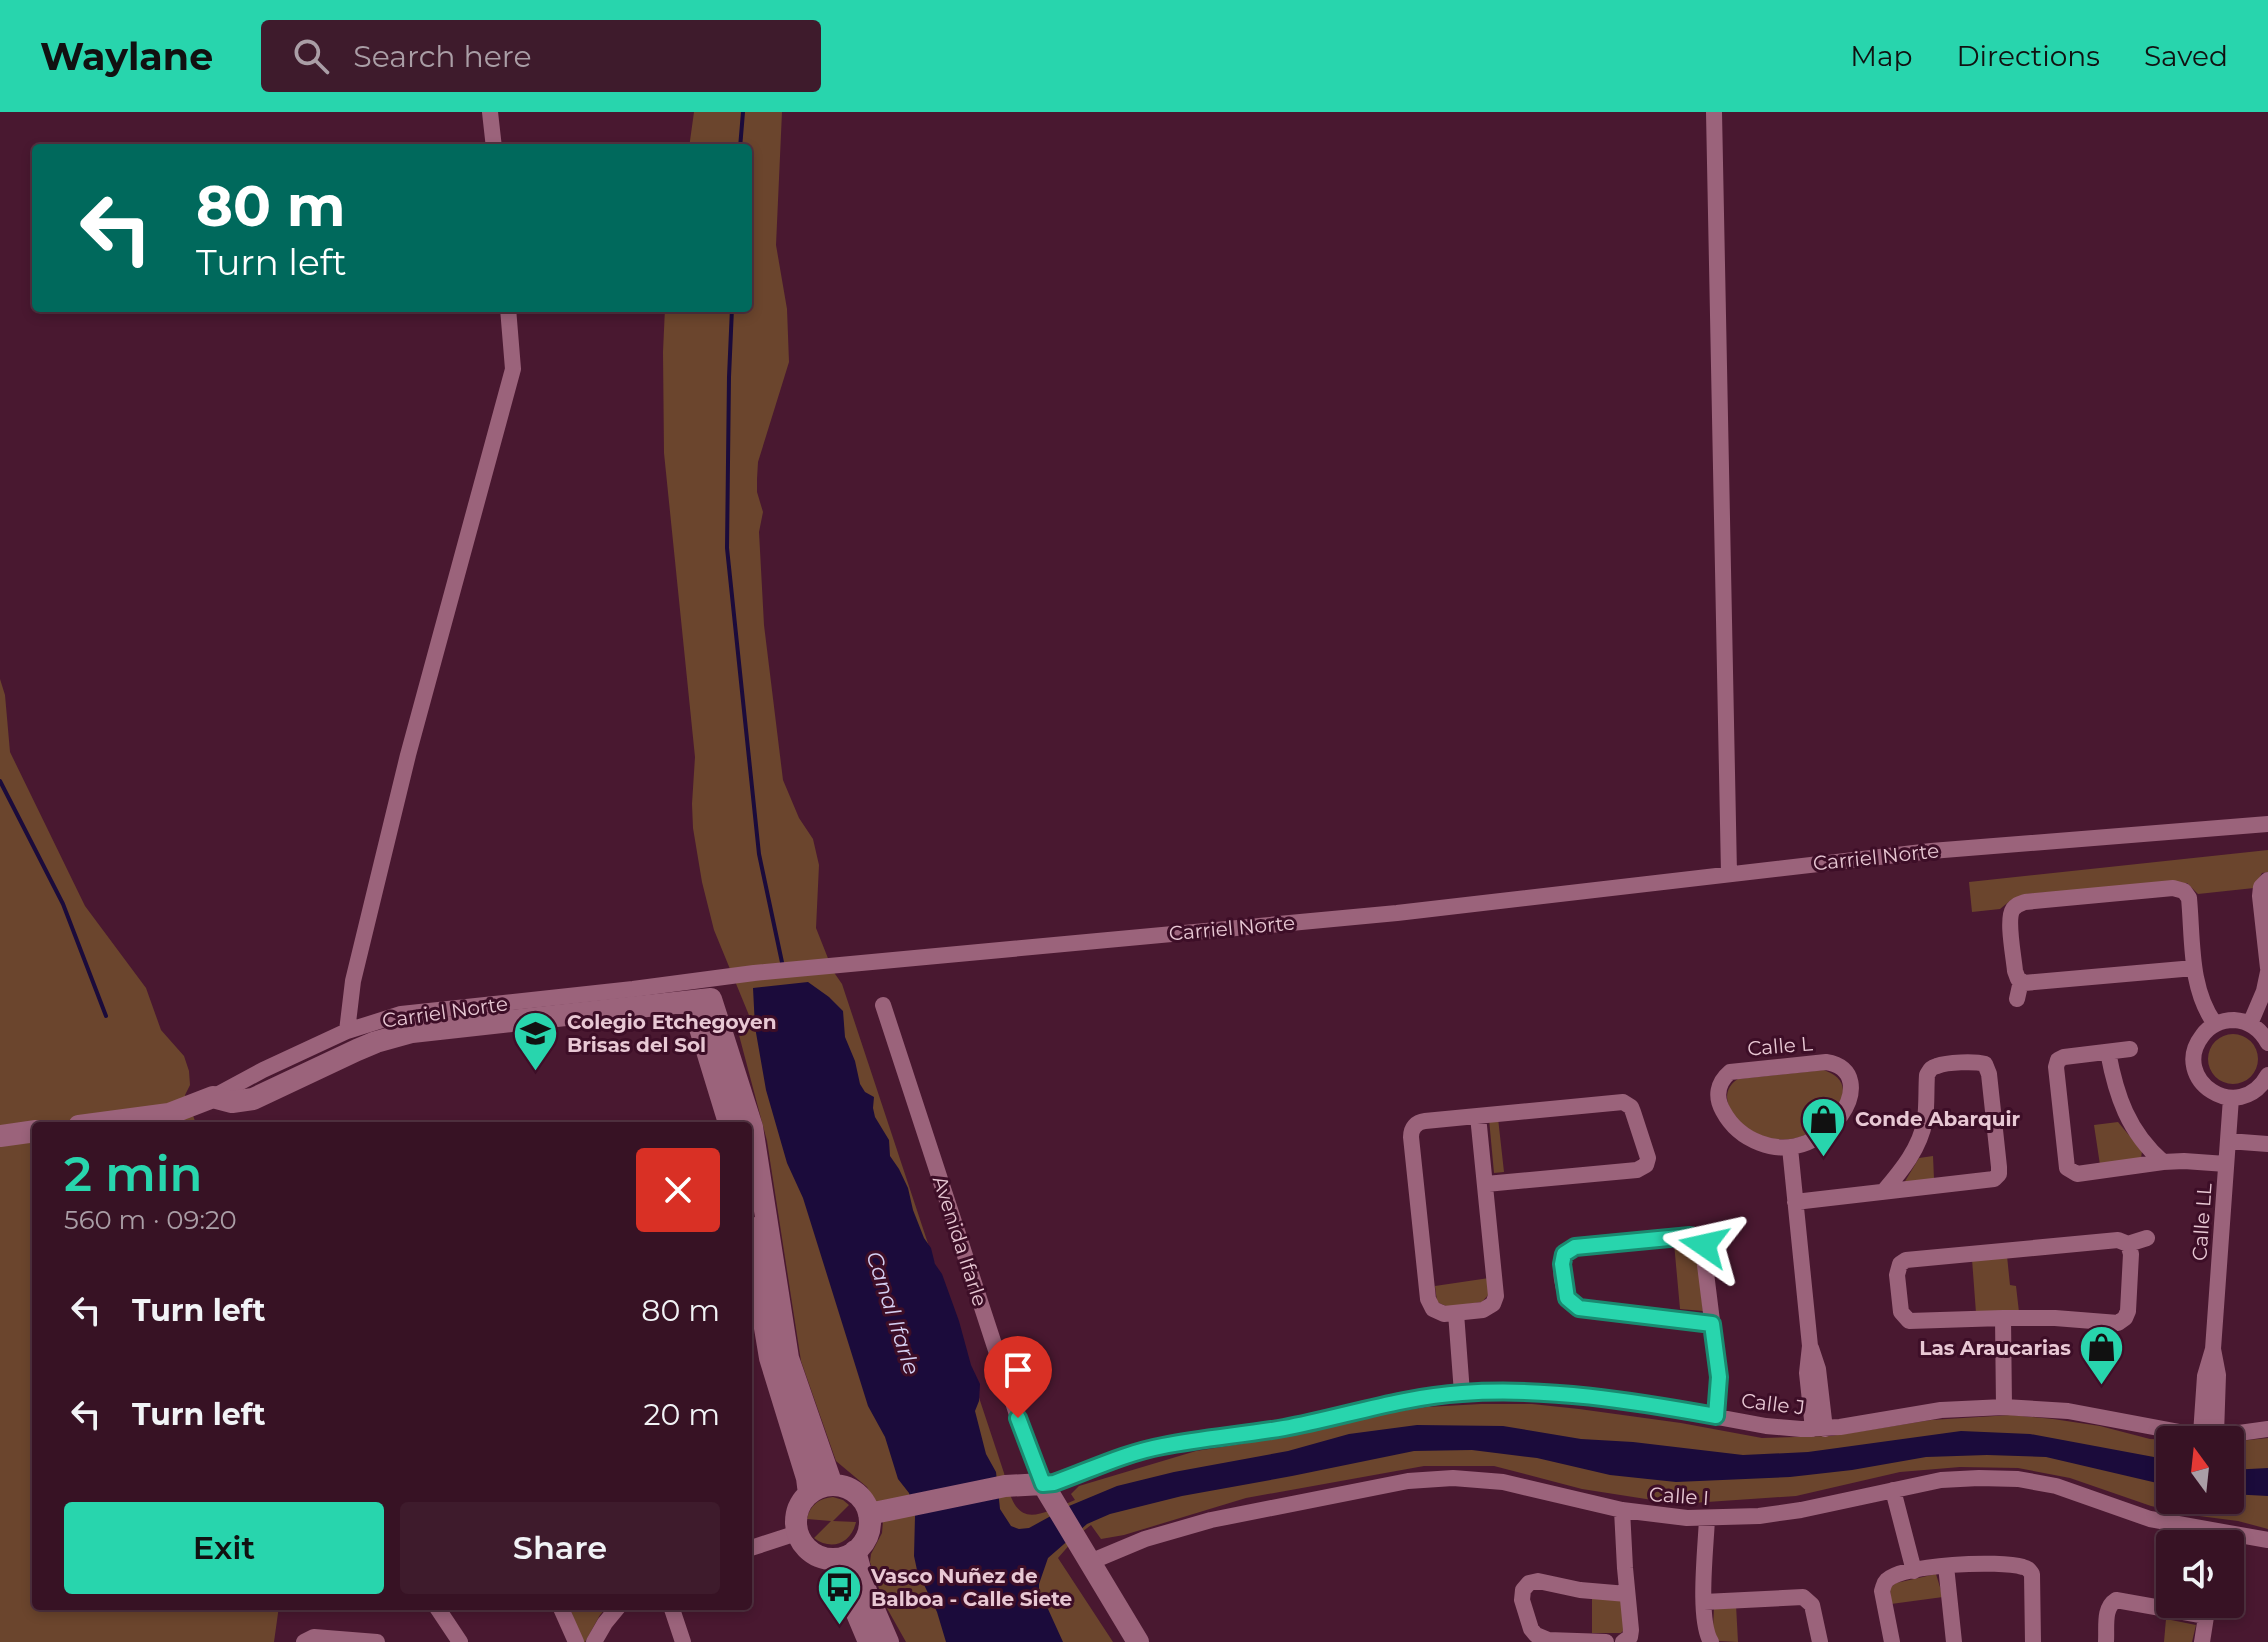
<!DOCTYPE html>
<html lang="en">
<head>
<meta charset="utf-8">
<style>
	body { margin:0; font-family:Montserrat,sans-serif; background:#3e1b2c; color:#f1f3f6; height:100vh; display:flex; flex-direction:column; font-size:30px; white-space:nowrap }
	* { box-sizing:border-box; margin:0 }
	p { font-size:26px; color:#aa9ea6 }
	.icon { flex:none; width:44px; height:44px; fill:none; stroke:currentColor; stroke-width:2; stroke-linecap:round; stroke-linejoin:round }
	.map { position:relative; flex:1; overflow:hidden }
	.drawer { position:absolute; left:32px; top:1010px; width:720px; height:488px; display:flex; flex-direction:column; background:#371224; border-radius:8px; box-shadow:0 4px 12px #0003,0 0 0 2px #513241 }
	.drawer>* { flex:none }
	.guide { position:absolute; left:32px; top:32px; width:720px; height:168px; border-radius:8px; box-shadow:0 4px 12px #0003,0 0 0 2px #513241; background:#00695c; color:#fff; overflow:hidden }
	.needle { width:52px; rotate:345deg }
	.buttons { position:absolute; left:2156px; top:1314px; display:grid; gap:16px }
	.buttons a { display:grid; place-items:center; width:88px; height:88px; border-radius:8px; background:#371224; box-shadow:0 4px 12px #0003,0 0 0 2px #513241; font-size:40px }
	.pin { position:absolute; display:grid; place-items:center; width:68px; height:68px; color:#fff; margin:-82px -34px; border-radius:50% 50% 50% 0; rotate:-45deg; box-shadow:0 0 8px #0007 }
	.pin .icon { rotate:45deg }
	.me { position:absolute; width:88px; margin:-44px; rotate:281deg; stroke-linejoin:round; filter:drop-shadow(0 0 6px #0008) }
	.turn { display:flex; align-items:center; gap:28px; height:168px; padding:0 32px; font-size:36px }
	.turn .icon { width:104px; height:104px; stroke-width:2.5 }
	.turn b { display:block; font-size:56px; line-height:68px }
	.round { display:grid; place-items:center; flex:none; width:84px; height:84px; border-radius:8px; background:#3e1b2c }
	.head { display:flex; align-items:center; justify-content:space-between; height:136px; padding:0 32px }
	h1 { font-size:48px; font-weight:600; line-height:60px; color:#28d5ad }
	.cta { display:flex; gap:16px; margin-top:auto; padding:16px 32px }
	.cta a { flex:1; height:92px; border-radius:8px; background:#28d5ad; color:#111; font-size:32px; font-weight:600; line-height:92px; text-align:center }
	.cta a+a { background:#3e1b2c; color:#f1f3f6 }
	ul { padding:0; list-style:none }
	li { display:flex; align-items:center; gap:24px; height:104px; padding:0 32px }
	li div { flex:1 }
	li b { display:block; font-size:30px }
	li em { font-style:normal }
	header { display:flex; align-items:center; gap:48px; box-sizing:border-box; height:112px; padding:0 40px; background:#28d5ad; color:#111 }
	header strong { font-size:38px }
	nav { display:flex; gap:44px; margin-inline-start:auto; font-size:28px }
	.search { width:560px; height:72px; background:#3e1b2c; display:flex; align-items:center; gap:20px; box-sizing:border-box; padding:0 28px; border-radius:8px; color:#aa9ea6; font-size:30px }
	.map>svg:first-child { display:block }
	.green { fill:#6b452d }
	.water { fill:#1b0b3b }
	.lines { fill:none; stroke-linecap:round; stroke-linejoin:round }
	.stream { stroke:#1b0b3b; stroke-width:4 }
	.street { stroke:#9b637b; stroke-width:16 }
	.secondary { stroke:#9b637b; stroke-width:22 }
	.route-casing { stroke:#1a8a70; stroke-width:20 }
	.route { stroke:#28d5ad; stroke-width:14 }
	.labels { text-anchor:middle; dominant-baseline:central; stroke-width:6; stroke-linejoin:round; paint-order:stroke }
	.street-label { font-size:20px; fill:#e8c8d4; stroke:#3d0e27 }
	.poi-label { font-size:20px; font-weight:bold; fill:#e8c8d4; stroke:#3d0e27; text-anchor:start }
	.water-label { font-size:22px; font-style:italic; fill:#d5d0f2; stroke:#3d0e27 }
</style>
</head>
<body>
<header>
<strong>Waylane</strong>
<div class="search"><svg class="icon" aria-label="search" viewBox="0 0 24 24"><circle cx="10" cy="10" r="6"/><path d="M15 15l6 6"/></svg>Search here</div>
<nav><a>Map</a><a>Directions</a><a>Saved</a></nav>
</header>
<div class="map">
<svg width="2268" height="1530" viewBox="0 0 2268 1530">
	<rect width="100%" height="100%" fill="#491830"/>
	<path class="green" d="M694 0H782L776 133 787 197 789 250 758 350 757 367V380L763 400 759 420 764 513 783 668 799 706 813 727 819 753 816 816 833 859 842 872 1004 1361C1016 1416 1031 1407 1075 1388L1071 1382 1079 1374 1196 1339 1241 1332 1361 1305 1427 1295 1481 1292H1532L1579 1297 1681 1311 1762 1326 1831 1324 1931 1308 2011 1303 2053 1307 2100 1314 2150 1327 2170 1328V1388H2230V1330L2268 1326V1417L2238 1409 2199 1404 2151 1394 2070 1366 2018 1356 1960 1355 1900 1360 1796 1384 1678 1392 1582 1377 1494 1354H1424L1246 1386 1124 1423 1101 1427 1091 1413 1078 1423 1058 1446 1113 1530H906L884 1491 870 1450 871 1442 882 1421 883 1409 867 1375 836 1349 801 1249 767 1029 734 904 753 913 714 818 702 770 693 716 692 692 695 645 664 341 663 240 665 196H748V36H689Z
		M0 567 5 583 10 640 85 794 146 876 161 918 184 944 189 959 190 973 185 983 197 1014H36V1494H279L274 1530H0Z
		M2268 738V760L2262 761 2254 776 2198 782 2187 771 2026 782 2011 788 2000 797 1972 800 1969 770Z
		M2208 947a25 25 0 1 1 50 0a25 25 0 1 1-50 0Z
		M1824 958C1837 963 1846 970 1842 986 1839 994 1833 1000 1827 1006 1777 1063 1698 992 1738 967Z
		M1498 1006 1504 1060 1494 1061 1489 1007Z
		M2118 1010 2142 1039 2141 1047 2100 1053 2094 1013Z
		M1933 1044 1934 1067 1904 1071 1919 1046Z
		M1674 1131 1696 1132 1703 1199 1680 1197Z
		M2007 1144 2010 1173 2016 1174 2019 1200 1976 1201 1972 1147Z
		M1489 1166V1182L1482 1190 1448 1195 1437 1190 1435 1174Z
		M833 1385 843 1388 849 1393 833 1409 856 1410C851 1432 831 1439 814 1426L831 1409 807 1407C810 1393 819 1386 833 1385Z
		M1936 1462 1943 1485 1891 1492 1890 1476 1896 1471Z
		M1592 1484 1624 1488 1626 1515 1621 1521H1592Z
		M1736 1493 1738 1530 1718 1529 1713 1517 1714 1495Z
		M607 1495 600 1503 585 1530H582L570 1496 590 1498Z
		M2166 1507 2196 1513 2192 1530H2164Z"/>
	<path class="water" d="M808 870 829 885 843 899 845 925 855 949 860 972 865 980 874 985 873 996 875 1005 889 1028 890 1044 899 1057 908 1076 913 1098 924 1126 931 1136 935 1152 942 1162 959 1209 971 1253 980 1272 979 1289 975 1299 986 1342 996 1360 1000 1397 1011 1414 1019 1417 1029 1416 1069 1394 1117 1374 1174 1360 1288 1339 1349 1322 1417 1313 1503 1314 1581 1327 1633 1330 1743 1343 1808 1340 1961 1319 2030 1322 2170 1348V1374L2046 1345 1987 1343 1926 1345 1852 1358 1790 1365 1676 1370 1610 1363 1537 1346 1472 1338 1414 1339 1292 1364 1182 1384 1110 1402 1087 1412 1048 1446 1039 1472V1482L1041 1489 1048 1497 1063 1530H946L937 1500 917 1458 914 1444 915 1404 909 1381 898 1367 885 1325 868 1294 803 1086 787 1051 766 978 755 915 753 876Z
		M2268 1356V1384L2230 1382V1358Z"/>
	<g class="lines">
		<path class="stream" d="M740 36 743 0
			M732 196 729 265 727 436 759 742 783 855
			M0 669 63 792 106 904"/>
		<path class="street" d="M490 0 494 36
			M1714 0 1729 762
			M2268 768 2261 775 2260 784 2268 856
			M2194 856 2024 871 2018 867 2015 859C2014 846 2006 807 2013 797 2017 792 2019 792 2025 790L2173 776 2184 779 2189 786C2193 828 2189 876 2215 912
			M2017 887 2021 869
			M883 893 1028 1336 1043 1372 1060 1368 1122 1345 1162 1334 1267 1319 1385 1293 1462 1281H1533L1596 1286 1663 1295 1766 1314 1801 1317 1840 1315 1941 1298 2004 1295 2068 1299 2185 1321 2232 1322 2268 1317
			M2250 912 2264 879 2268 860
			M347 919 353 869 408 643 513 257 508 196
			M2268 931C2261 918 2250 909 2234 908 2221 908 2209 914 2202 924 2169 967 2239 1015 2268 963
			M2130 937 2064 945 2058 948 2056 955 2067 1056 2077 1062 2163 1050 2184 1049 2226 1052
			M2108 940C2116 983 2128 1020 2163 1050
			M1826 950C1886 959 1827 1057 1760 1031 1744 1025 1731 1014 1723 999 1715 985 1717 971 1730 960Z
			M213 985 263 958 347 919 401 902 633 877 754 861 1397 801 1931 739 2268 712
			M1478 1004 1496 1184 1493 1192 1483 1198 1444 1202 1433 1197 1428 1187 1411 1025C1411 1016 1416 1010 1425 1009L1623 990 1631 995 1633 1000 1648 1046 1646 1053 1637 1058 1486 1072
			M2228 1029 2268 1032
			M1790 1036 1810 1234 1807 1261 1813 1317
			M1795 1090 1994 1067 1999 1062V1055L1989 962 1985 952C1975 949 1947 950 1937 954 1930 956 1930 958 1927 963 1926 978 1927 993 1925 1008 1920 1036 1902 1058 1884 1079
			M2128 1132 2131 1142 2128 1199 2125 1206 2118 1211 2055 1206H2003L1909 1209 1901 1200 1897 1163 1900 1152 1906 1148 2118 1128 2128 1132 2147 1126
			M1456 1201 1462 1281
			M2003 1206 2004 1295
			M1712 1212 1583 1197C1562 1191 1558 1160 1564 1142L1575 1135 1690 1124 1702 1129 1719 1265 1716 1304
			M1811 1236 1818 1257 1825 1317
			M2213 1237 2218 1263 2216 1322
			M2201 1322 2205 1264 2213 1237 2231 986
			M1893 1378 1914 1459
			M1622 1398 1625 1456 1631 1518 1630 1525 1623 1530
			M1707 1406C1706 1435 1697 1507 1711 1530
			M748 1437 797 1421
			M1090 1450 1145 1427 1211 1408 1408 1369 1453 1366 1503 1370 1622 1398 1687 1406 1759 1404 1801 1398 1941 1368 1979 1366 2018 1367 2056 1374 2150 1407 2268 1428
			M1946 1454 1954 1530
			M1704 1490 1803 1485 1812 1493 1820 1530
			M436 1494 460 1530
			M560 1494 576 1530
			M671 1494 683 1530
			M304 1530 314 1525 377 1530
			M594 1530 605 1511 619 1494
			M1606 1530 1548 1528 1536 1523 1531 1517 1522 1488 1523 1478 1529 1471 1538 1469 1580 1478 1627 1482
			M1892 1530 1882 1479C1884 1474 1883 1472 1887 1468 1904 1452 2000 1448 2023 1455 2028 1456 2029 1458 2032 1462L2033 1530
			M2106 1530C2107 1515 2103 1496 2116 1488L2206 1504
			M2202 1530 2208 1492"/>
		<path class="secondary" d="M692 890 730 1014
			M79 1014 169 1002 213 985 232 990 253 987 357 938 376 930 412 920 711 887 752 1015 788 1246 832 1373
			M0 1024 36 1019
			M748 1114 770 1246 807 1366 809 1382
			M796 1410a37 37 0 1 1 74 0a37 37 0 1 1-74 0Z
			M869 1402 1005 1374 1043 1372 1138 1530
			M855 1439 866 1479 888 1530
			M834 1447 869 1530"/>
	</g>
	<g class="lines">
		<defs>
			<path id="route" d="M1018 1306 1043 1372 1054 1371C1090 1358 1125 1341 1163 1334 1203 1326 1244 1323 1284 1316 1343 1305 1401 1285 1462 1281 1547 1275 1633 1289 1716 1304L1719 1265 1712 1212 1579 1196 1567 1186 1562 1152 1564 1142 1575 1135 1690 1124 1699 1126 1704 1133"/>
		</defs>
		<use href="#route" class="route-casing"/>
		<use href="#route" class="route"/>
	</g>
	<defs>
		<symbol id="school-pin" viewBox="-11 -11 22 30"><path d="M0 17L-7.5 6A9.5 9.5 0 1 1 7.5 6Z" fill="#28d5ad" stroke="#3d0e27"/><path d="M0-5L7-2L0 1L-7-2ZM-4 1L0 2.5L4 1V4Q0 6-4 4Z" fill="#111"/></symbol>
		<symbol id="shop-pin" viewBox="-11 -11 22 30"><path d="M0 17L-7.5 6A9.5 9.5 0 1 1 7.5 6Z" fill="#28d5ad" stroke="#3d0e27"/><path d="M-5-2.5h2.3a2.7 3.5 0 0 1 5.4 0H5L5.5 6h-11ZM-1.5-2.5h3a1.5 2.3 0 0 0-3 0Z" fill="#111"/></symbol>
		<symbol id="bus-pin" viewBox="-11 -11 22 30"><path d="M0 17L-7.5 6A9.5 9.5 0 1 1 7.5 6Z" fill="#28d5ad" stroke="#3d0e27"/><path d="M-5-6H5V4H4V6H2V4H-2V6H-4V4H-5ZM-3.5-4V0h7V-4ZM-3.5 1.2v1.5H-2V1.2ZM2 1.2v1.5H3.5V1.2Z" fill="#111"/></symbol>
	</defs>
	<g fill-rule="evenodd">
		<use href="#school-pin" x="510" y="896" width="51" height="69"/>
		<use href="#shop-pin" x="1798" y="982" width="51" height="69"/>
		<use href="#shop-pin" x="2076" y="1210" width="51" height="69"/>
		<use href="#bus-pin" x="814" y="1450" width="51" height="69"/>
	</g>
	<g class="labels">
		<g class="street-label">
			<text transform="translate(1876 745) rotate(-6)">Carriel Norte</text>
			<text transform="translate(1232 816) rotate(-5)">Carriel Norte</text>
			<text transform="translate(445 900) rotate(-8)">Carriel Norte</text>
			<text transform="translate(1780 934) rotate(-5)">Calle L</text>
			<text transform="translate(2202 1110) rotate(-86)">Calle LL</text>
			<text transform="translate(960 1129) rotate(72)">Avenida Ifarle</text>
			<text transform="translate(1773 1292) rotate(7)">Calle J</text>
			<text transform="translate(1679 1384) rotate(4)">Calle I</text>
		</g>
		<g class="poi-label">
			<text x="567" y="910">Colegio Etchegoyen<tspan x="567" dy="23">Brisas del Sol</tspan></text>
			<text x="1855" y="1007">Conde Abarquir</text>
			<text x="2071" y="1236" text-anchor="end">Las Araucarias</text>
			<text x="871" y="1464">Vasco Nuñez de<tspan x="871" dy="23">Balboa - Calle Siete</tspan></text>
		</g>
		<g class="water-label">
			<text transform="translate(893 1201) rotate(72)">Canal Ifarle</text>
		</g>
	</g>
</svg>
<div class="buttons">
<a><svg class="needle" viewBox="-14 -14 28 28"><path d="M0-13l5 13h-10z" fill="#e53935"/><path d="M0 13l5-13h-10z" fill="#aa9ea6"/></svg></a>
<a><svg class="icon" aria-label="sound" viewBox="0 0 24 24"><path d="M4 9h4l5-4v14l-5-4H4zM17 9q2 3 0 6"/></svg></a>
</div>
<div class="pin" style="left:1018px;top:1306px;background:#d93025"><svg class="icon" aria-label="arrive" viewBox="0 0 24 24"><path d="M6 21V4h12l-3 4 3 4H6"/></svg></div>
<svg class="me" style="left:1704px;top:1133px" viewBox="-20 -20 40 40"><path d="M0-17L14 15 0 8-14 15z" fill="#28d5ad" stroke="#fff" stroke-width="4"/></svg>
<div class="guide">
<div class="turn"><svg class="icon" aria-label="left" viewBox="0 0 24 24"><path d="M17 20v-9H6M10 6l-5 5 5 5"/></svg><div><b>80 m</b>Turn left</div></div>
</div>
<section class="drawer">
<div class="head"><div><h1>2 min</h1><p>560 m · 09:20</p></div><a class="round" style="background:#d93025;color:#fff"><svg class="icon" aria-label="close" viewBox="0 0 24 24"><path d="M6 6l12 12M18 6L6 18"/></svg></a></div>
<ul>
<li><svg class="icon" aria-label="left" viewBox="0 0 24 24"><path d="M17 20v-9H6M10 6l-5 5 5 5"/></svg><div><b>Turn left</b></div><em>80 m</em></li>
<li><svg class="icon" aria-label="left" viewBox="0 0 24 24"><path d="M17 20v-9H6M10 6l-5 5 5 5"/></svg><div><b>Turn left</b></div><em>20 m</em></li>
</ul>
<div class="cta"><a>Exit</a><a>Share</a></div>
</section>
</div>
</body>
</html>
